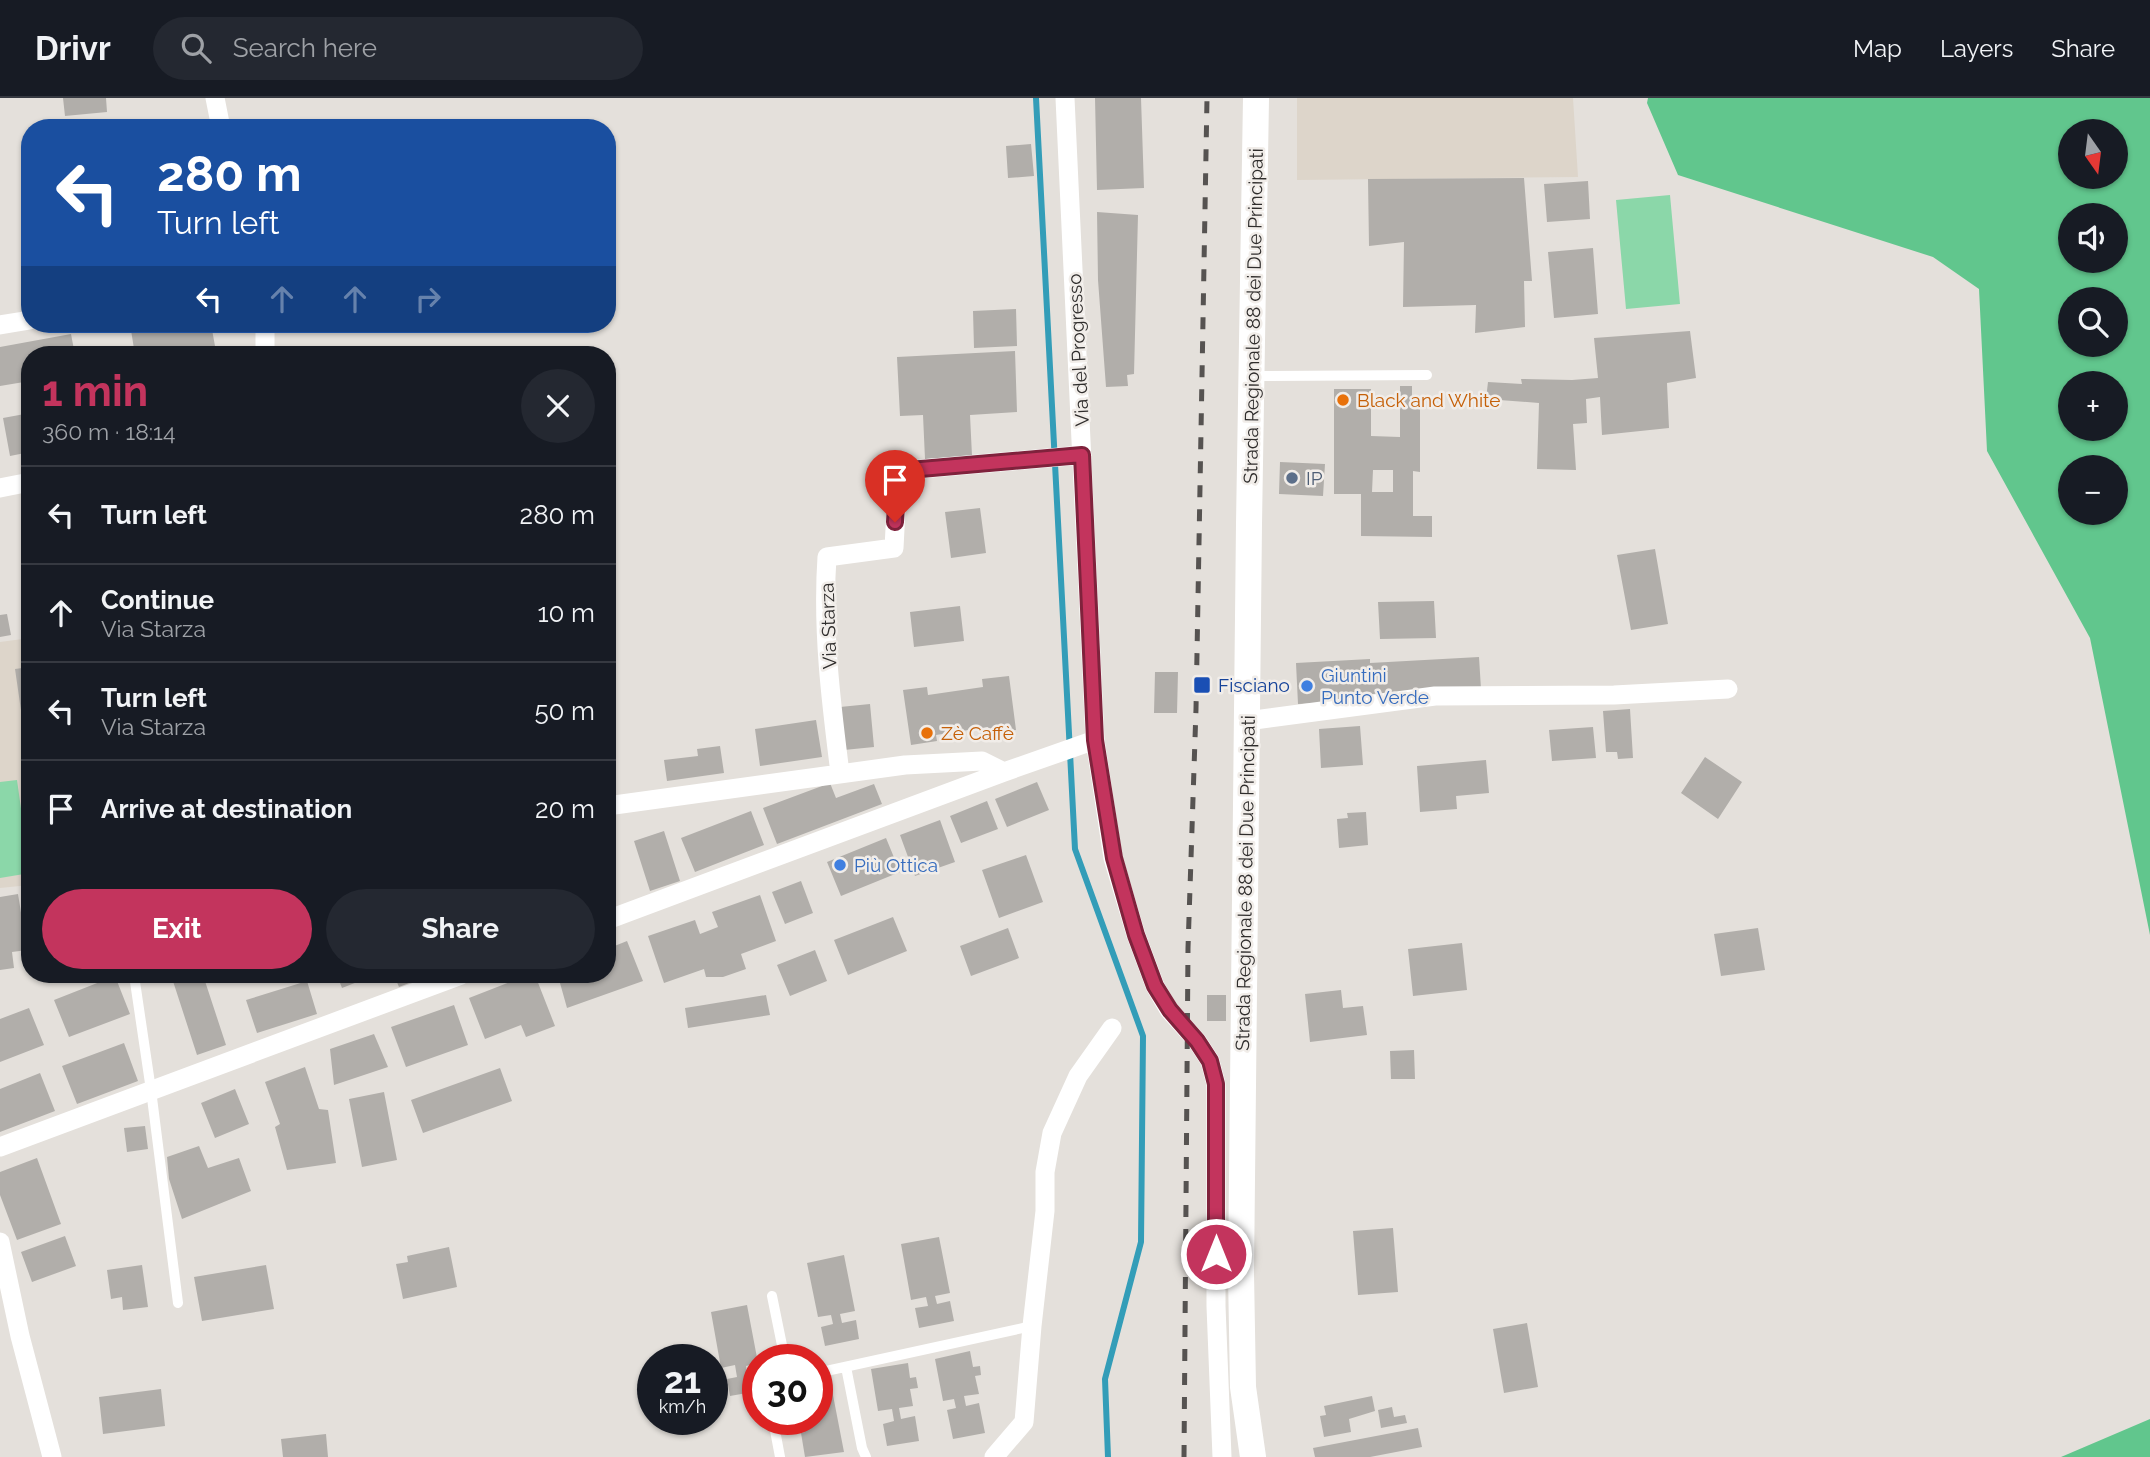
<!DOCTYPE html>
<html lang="en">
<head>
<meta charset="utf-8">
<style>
	body { margin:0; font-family:Raleway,sans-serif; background:#242831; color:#f1f3f6; height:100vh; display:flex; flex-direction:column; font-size:26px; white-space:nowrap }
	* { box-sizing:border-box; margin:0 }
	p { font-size:23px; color:#9ea1a6 }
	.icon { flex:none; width:38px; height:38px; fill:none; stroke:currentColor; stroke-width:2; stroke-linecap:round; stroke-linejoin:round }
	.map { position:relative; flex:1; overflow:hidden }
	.panel { position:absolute; left:21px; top:248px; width:595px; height:637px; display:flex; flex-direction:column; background:#171b24; border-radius:28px; box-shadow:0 2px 5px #0004 }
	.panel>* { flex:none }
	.banner { position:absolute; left:21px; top:21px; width:595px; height:214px; border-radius:28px; box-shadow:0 2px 5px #0004; background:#1a4fa0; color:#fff; overflow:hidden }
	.needle { width:46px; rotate:166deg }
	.tools { position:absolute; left:2058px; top:21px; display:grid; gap:14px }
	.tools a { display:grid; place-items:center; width:70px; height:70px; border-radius:50%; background:#171b24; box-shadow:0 2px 5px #0004; font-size:35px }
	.speed { position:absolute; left:637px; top:1246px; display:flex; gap:14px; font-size:35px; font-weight:700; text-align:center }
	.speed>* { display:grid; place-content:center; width:91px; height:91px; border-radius:50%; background:#171b24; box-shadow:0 2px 5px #0004; line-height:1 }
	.speed small { font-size:18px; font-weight:400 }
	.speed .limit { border:10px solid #d22; background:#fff; color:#111 }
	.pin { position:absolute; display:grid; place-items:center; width:60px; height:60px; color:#fff; margin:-72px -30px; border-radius:50% 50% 50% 0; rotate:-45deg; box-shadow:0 0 7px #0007 }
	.pin .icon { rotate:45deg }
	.me { position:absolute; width:77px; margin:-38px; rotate:0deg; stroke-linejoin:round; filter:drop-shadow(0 0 5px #0008) }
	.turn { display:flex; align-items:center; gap:24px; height:147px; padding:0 21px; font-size:32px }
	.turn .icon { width:91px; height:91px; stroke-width:2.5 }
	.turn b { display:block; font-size:49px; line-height:60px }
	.lanes { display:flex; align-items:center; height:66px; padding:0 21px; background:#0003; justify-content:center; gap:35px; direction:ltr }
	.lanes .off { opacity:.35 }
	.round { display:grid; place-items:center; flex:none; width:74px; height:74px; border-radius:37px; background:#242831 }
	.head { display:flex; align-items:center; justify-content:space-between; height:119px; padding:0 21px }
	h1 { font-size:42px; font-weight:700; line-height:52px; color:#c3345d }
	.button { display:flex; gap:14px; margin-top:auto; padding:14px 21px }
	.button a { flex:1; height:80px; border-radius:42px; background:#c3345d; color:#fff; font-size:28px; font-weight:700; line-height:80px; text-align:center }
	.button a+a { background:#242831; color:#f1f3f6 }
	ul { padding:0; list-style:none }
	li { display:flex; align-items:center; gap:21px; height:98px; padding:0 21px; border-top:2px solid #363941 }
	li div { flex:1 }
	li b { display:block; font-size:26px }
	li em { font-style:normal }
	header { display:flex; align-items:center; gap:42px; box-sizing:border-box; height:98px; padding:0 35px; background:#171b24; border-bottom:2px solid #363941 }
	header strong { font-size:33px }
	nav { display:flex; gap:38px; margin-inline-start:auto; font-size:24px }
	.search { width:490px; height:63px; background:#242831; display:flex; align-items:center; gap:18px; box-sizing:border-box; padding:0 24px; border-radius:38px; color:#9ea1a6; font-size:26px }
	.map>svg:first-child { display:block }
	.built { fill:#ddd5ca }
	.green { fill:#8bd7a9 }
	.forest { fill:#61c68d; fill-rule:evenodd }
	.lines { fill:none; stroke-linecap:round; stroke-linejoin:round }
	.stream { stroke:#339db8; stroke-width:6 }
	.building { fill:#b1aeaa; fill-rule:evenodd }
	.lane { stroke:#fff; stroke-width:10 }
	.street { stroke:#fff; stroke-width:19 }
	.secondary { stroke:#fff; stroke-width:26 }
	.rail { stroke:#565351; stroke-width:5; stroke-dasharray:12 12; stroke-linecap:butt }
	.route-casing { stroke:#7f223c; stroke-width:18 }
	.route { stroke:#c3345d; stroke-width:12 }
	.food-dot { fill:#e8710a; stroke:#f1ede9; stroke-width:2.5 }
	.service-dot { fill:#5c6f8a; stroke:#f1ede9; stroke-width:2.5 }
	.transit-dot { fill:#1a4fb4; stroke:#f1ede9; stroke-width:2.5 }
	.shop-dot { fill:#3f7fe0; stroke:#f1ede9; stroke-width:2.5 }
	.labels { text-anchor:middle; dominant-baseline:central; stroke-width:5; stroke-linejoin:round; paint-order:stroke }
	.street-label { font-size:19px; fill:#2f2d2c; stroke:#f1ede9 }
	.food-label { font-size:19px; fill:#c56008; stroke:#f1ede9; text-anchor:start }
	.service-label { font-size:19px; fill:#4e5e75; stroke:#f1ede9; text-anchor:start }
	.shop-label { font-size:19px; fill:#366cbe; stroke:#f1ede9; text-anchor:start }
	.transit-label { font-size:19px; fill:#164399; stroke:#f1ede9; text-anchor:start }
</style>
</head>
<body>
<header>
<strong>Drivr</strong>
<div class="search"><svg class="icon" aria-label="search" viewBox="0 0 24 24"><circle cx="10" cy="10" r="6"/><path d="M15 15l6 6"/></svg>Search here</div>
<nav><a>Map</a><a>Layers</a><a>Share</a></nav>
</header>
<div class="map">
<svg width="2150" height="1359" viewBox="0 0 2150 1359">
	<rect width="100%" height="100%" fill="#e4e0db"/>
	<path class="built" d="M1297 0H1573L1578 79 1297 82Z
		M30 540V787L0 790V544Z"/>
	<path class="green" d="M1670 97 1680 206 1626 211 1616 102Z
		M17 682 30 775 0 780V684Z"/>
	<path class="forest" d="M1648 0H2150V837L2090 540 1987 353 1979 191 1933 159 1678 77 1647 5ZM2070 33H2116V79H2070ZM2070 117H2116V163H2070ZM2070 201H2116V247H2070ZM2070 285H2116V331H2070ZM2070 369H2116V415H2070Z
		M2150 1321V1359H2061Z"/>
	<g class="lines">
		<path class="stream" d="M1036 0 1075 751 1143 938 1141 1144 1105 1281 1108 1359"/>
	</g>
	<path class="building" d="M63 0H106L107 14 65 18Z
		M1095 0H1141L1144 90 1097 92Z
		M1031 46 1034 78 1008 80 1006 48Z
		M1524 80 1532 183H1524L1525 229 1475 235 1476 207 1403 209 1404 144 1369 148 1368 81Z
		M1588 83 1590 121 1547 124 1544 86Z
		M1097 114 1138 117 1134 276 1127 277 1128 288 1106 289 1098 182Z
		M1593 150 1598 216 1554 220 1548 154Z
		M1016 211 1017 248 974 250 973 213Z
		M130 226H211L215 248 161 257H135Z
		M1690 233 1696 280 1667 285 1669 330 1602 337 1600 299 1586 301 1587 325 1573 326 1576 372 1537 371 1539 305 1486 301 1488 284 1522 286 1521 281 1572 282 1598 280 1594 240Z
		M71 236 75 257H30V283L0 288V249Z
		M1015 253 1017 314 970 317 972 358 925 361 923 317 900 318 897 259Z
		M1400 288H1412V305L1420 306V374L1413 373V418H1432V439L1361 438V396H1334V291H1371V338L1400 339ZM1373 372H1393V394H1372Z
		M30 315V354L10 358 3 320Z
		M1280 364 1325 366 1323 398 1279 396Z
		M980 410 986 455 951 460 945 414Z
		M1655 451 1668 526 1631 532 1617 457Z
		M1434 503 1436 540 1380 541 1378 504Z
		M960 508 964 543 914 549 910 514Z
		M7 516 11 537 0 539V517Z
		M1479 559 1481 591 1372 596V602L1298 606 1296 565 1370 561V565Z
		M30 569V632L24 633 15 571Z
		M1155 574H1178L1177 615H1154Z
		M1009 578 1016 632 989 636 988 629 936 637 937 643 911 647 903 592 927 589 928 597 983 589 982 581Z
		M870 606 874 649 844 652 840 609Z
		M1630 611 1633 660 1618 661 1617 654H1606L1603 613Z
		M816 622 822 659 760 668 755 631Z
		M1360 628 1363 667 1321 670 1319 631Z
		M1593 629 1596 660 1552 663 1549 632Z
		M720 648 724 675 667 683 664 662 698 658 697 651Z
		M1705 659 1742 684 1718 721 1681 695Z
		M1486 662 1489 695 1456 698 1457 711 1420 714 1417 668Z
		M613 669 616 691 607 692V670Z
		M1037 684 1049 712 1007 729 995 701Z
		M830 685 836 700 874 686 882 706 777 746 763 710Z
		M987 703 998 731 961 745 950 718Z
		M751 713 764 747 695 774 681 740Z
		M1366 714 1368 747 1339 750 1337 721 1348 720 1347 715Z
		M940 722 955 764 915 778 900 737Z
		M608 733 613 749 614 800 607 803Z
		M664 733 680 783 650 793 634 743Z
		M886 740 900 774 841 798 827 764Z
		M1026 757 1043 804 999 820 982 772Z
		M801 783 813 815 785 826 772 794Z
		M18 796 27 852 12 854 14 870 0 872V799Z
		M760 797 776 843 741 856 746 871 723 879H706L704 871 664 885 648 838 695 822 700 836 718 829 712 814Z
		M893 819 907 853 848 877 834 842Z
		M1008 830 1019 860 971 878 960 848Z
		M1758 830 1765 872 1721 878 1714 836Z
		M627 843 643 883 567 910 560 885 569 881 568 877H607V851Z
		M1462 845 1467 892 1413 898 1408 851Z
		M815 852 827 883 790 898 777 867Z
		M171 877H203L226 947 197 957Z
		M337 877H375L342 890Z
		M394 877H429L399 889Z
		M528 877H535L555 928 526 939 521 927 485 941 469 900Z
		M115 878 130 916 69 939 54 902Z
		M307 883 317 916 257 935 246 902Z
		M1341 892 1343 910 1363 908 1367 937 1310 944 1305 896Z
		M766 897 770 917 688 930 685 910Z
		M1207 897H1226V923H1207Z
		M454 907 468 947 406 969 391 929Z
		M29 910 44 947 0 964V921Z
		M374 936 388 969 334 987 330 951Z
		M124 945 138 983 77 1006 62 968Z
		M1414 952 1415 981H1391L1390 953Z
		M305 969 319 1011 328 1012 336 1065 287 1072 275 1029 280 1026 265 984Z
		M500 970 512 1003 423 1035 411 1002Z
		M40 975 55 1013 0 1034V991Z
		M235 991 249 1026 215 1040 201 1005Z
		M384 994 397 1062 362 1069 349 1001Z
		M145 1028 148 1051 127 1054 124 1030Z
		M199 1048 208 1070 239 1060 251 1093 182 1121 169 1081 167 1059Z
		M37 1060 61 1126 17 1142 0 1097V1074Z
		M1393 1130 1398 1194 1358 1197 1353 1133Z
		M65 1138 76 1168 32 1184 21 1154Z
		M939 1139 950 1195 935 1198 937 1206 950 1203 954 1223 919 1230 915 1210 928 1208 926 1199 911 1202 901 1146Z
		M449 1149 457 1189 403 1201 396 1166 408 1164 407 1158Z
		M844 1157 855 1213 840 1216 842 1225 856 1222 859 1241 825 1248 821 1229 833 1226 831 1217 818 1219 807 1165Z
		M142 1167 148 1209 123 1212 122 1199 111 1201 107 1172Z
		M266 1167 274 1211 202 1223 194 1179Z
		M747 1207 758 1265 746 1268 747 1275 758 1273V1293L730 1298 727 1281 737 1279 735 1267 721 1270 711 1214Z
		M1527 1225 1538 1289 1504 1295 1493 1231Z
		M970 1253 973 1269 980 1268 981 1277 975 1278 979 1296 964 1298 966 1308 979 1305 985 1335 953 1341 947 1312 956 1310 954 1301 943 1303 935 1261Z
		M908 1265 910 1280 916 1279 918 1290 910 1291 913 1308 899 1310 901 1321 915 1318 919 1343 887 1348 883 1326 894 1323 892 1311 878 1313 871 1271Z
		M161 1291 165 1328 103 1336 99 1299Z
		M832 1292 844 1354 805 1359 801 1335 805 1334 799 1321H817V1295Z
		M1372 1298 1375 1313 1349 1321 1351 1334 1324 1339 1320 1318 1326 1317 1324 1308Z
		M1392 1309 1394 1319 1405 1317 1407 1325 1381 1330 1378 1312Z
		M1418 1330 1422 1349 1370 1359H1315L1313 1350Z
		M326 1336 328 1359H283L281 1341Z"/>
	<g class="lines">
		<path class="lane" d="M1252 278 1427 277
			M134 877 151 992 178 1205
			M772 1198 785 1262
			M846 1269 862 1350 866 1359
			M817 1275 1032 1228
			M776 1321 774 1327 780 1359"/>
		<path class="street" d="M215 0 221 30
			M1065 0 1095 642 1113 760 1136 837 1155 888 1169 912 1197 943 1210 963 1216 986V1208L1222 1359
			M265 226V257
			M0 227 30 222
			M0 390 30 384
			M1247 623 1435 598 1614 597 1728 591
			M840 675C831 604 822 531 827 459L894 450 898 373 1082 357
			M607 708 905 667 982 663 1004 674
			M607 822 1004 674 1095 642
			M0 1049 461 877
			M0 1144 20 1238 52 1359
			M994 1359 1024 1324 1032 1228 1045 1113V1074L1052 1035 1078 978 1112 930"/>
		<path class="secondary" d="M1253 1359 1243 1289 1241 1175 1249 426 1256 0"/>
		<path class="rail" d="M1184 1359 1188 850 1196 611 1207 0"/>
	</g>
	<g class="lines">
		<defs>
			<path id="route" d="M895 424 898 373 1082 357 1095 642 1114 760 1136 837 1155 888 1170 912 1197 943 1210 963 1216 986V1156"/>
		</defs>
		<use href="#route" class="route-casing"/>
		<use href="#route" class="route"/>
	</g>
	<g class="food-dot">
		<circle cx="1343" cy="302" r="7"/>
		<circle cx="927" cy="635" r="7"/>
	</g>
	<circle class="service-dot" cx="1292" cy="380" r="7"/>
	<rect class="transit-dot" x="1193" y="578" width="18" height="18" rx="3.5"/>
	<g class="shop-dot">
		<circle cx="1307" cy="588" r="7"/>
		<circle cx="840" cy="767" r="7"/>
	</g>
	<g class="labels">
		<g class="street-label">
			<text transform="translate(1253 218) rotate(-89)">Strada Regionale 88 dei Due Principati</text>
			<text transform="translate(1078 252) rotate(-93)">Via del Progresso</text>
			<text transform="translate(828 528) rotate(-92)">Via Starza</text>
			<text transform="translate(1245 785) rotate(-89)">Strada Regionale 88 dei Due Principati</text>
		</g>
		<g class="food-label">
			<text x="1357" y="302">Black and White</text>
			<text x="941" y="635">Zè Caffè</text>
		</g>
		<g class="service-label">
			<text x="1306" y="380">IP</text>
		</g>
		<g class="shop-label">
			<text x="1321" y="577">Giuntini<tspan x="1321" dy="22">Punto Verde</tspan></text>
			<text x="854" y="767">Più Ottica</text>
		</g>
		<g class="transit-label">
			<text x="1218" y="587">Fisciano</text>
		</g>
	</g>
</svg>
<div class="tools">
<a><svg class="needle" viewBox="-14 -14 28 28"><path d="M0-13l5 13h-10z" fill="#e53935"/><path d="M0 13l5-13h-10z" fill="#9ea1a6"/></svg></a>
<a><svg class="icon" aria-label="sound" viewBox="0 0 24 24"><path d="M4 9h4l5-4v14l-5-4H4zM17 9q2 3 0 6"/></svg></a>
<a><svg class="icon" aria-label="search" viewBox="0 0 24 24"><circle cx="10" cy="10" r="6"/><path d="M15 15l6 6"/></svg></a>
<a>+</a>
<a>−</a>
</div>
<div class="speed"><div>21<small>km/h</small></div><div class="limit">30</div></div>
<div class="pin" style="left:895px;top:424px;background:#d93025"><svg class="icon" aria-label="arrive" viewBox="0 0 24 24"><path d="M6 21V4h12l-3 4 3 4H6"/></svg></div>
<svg class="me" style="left:1216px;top:1156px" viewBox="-20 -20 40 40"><circle r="17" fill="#c3345d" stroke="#fff" stroke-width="3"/><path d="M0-11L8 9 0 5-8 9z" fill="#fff"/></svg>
<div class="banner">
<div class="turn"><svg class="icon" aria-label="left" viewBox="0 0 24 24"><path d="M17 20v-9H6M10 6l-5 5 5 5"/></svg><div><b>280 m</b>Turn left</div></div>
<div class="lanes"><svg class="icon" aria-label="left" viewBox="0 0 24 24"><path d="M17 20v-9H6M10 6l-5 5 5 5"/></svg><svg class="icon off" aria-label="ahead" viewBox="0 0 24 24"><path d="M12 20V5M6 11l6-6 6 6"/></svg><svg class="icon off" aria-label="ahead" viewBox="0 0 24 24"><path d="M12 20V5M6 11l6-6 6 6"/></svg><svg class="icon off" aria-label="right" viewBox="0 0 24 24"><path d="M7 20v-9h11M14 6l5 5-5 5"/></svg></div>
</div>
<section class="panel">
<div class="head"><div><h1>1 min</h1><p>360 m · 18:14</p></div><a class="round"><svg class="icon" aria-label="close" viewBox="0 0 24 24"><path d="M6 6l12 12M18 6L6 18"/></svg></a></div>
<ul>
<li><svg class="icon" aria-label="left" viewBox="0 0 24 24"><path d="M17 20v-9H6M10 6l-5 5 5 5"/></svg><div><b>Turn left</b></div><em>280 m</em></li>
<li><svg class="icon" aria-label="ahead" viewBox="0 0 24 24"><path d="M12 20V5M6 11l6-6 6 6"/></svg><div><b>Continue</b><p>Via Starza</p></div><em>10 m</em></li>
<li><svg class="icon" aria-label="left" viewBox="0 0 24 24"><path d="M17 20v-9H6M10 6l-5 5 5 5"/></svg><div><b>Turn left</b><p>Via Starza</p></div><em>50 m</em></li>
<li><svg class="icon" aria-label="arrive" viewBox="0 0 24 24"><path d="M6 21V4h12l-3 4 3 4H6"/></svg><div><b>Arrive at destination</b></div><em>20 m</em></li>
</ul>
<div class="button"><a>Exit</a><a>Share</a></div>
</section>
</div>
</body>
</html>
